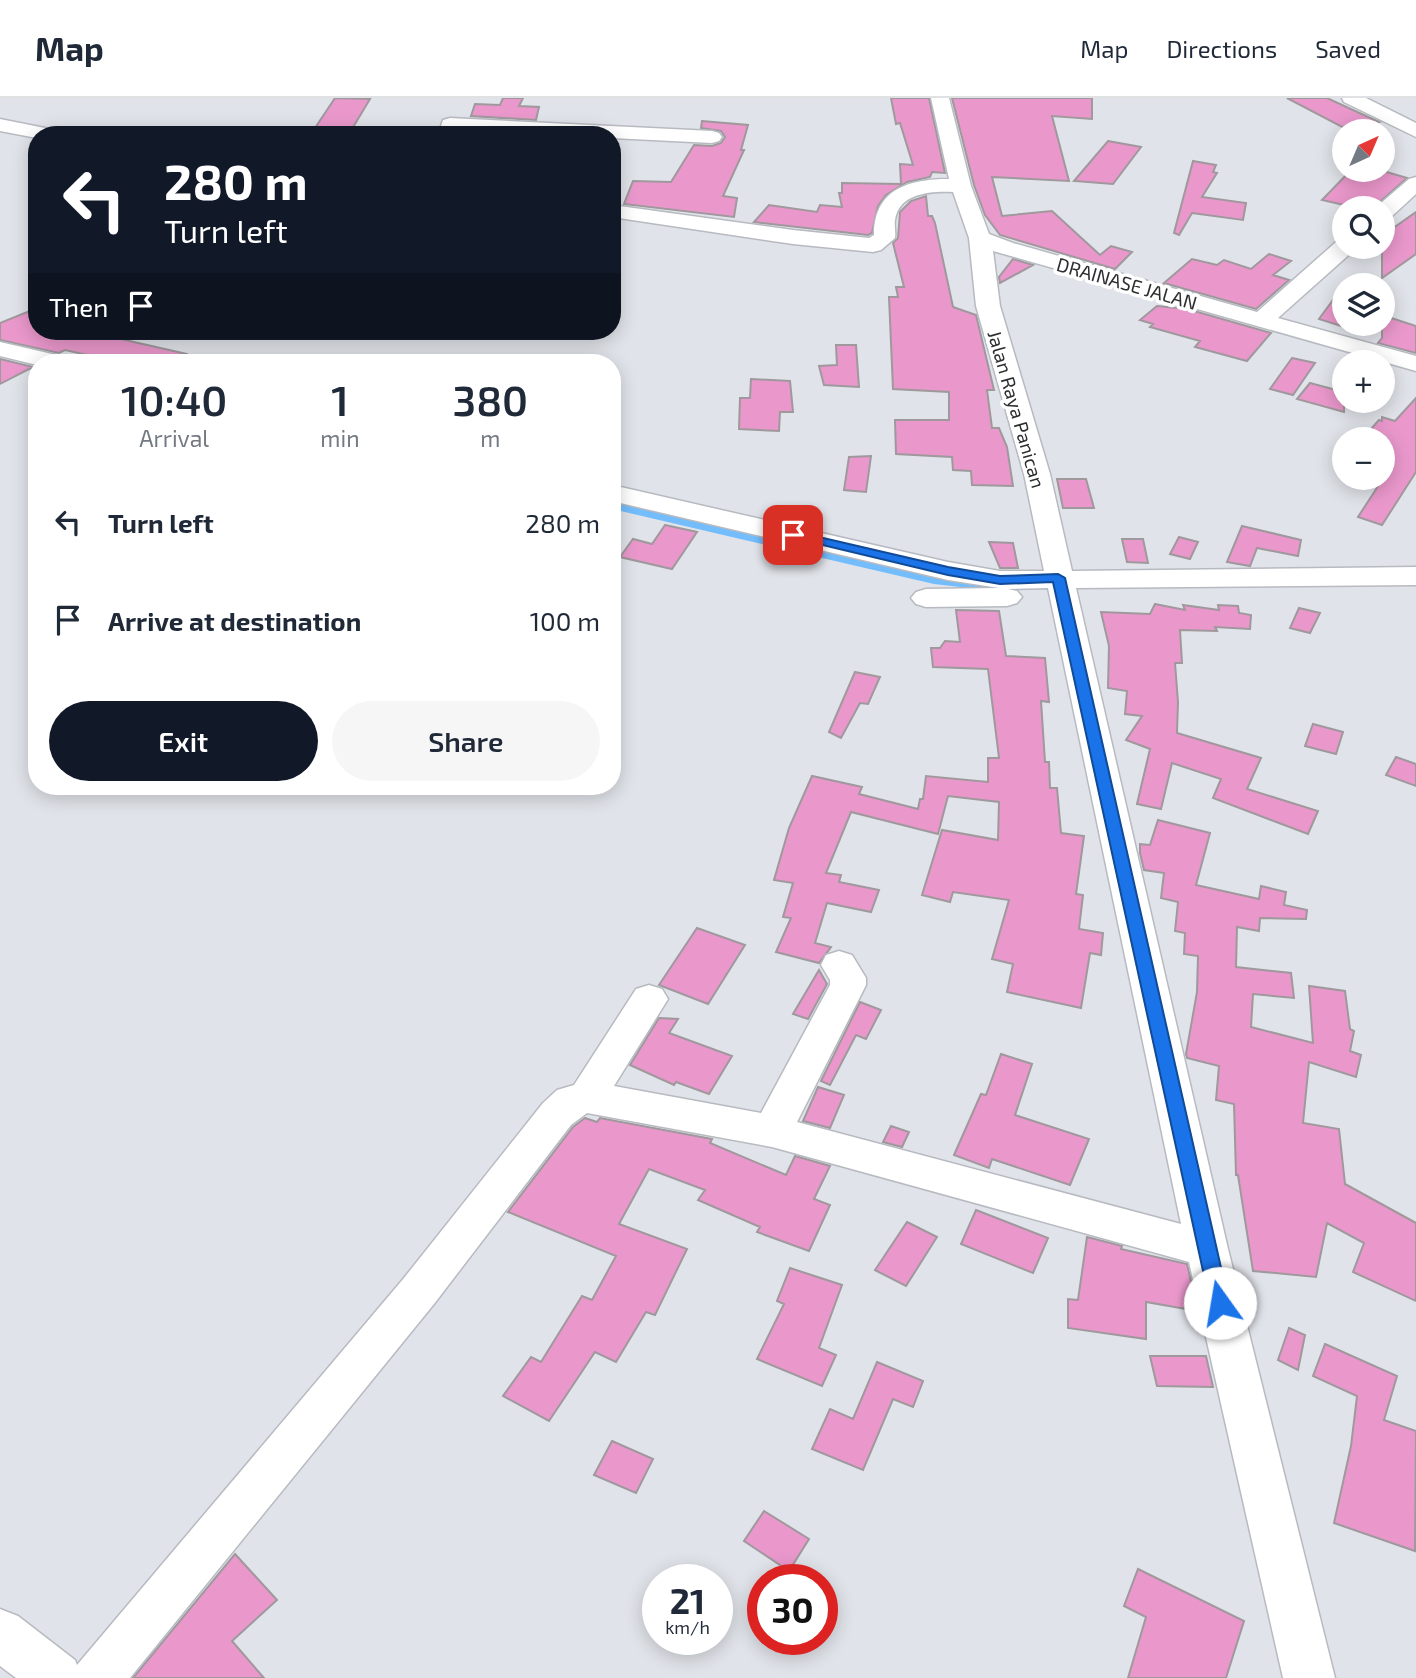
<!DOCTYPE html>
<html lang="en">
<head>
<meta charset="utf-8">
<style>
	body { margin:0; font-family:"Exo 2",sans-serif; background:#f6f6f7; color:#1f2937; height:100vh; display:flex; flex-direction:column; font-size:26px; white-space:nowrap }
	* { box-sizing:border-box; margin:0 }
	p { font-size:23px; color:#747a83 }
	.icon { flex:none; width:38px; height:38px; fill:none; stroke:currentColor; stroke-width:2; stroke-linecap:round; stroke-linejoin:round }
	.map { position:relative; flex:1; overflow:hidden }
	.panel { position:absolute; left:28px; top:256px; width:593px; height:441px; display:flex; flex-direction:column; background:#fff; border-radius:28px; box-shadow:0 4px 18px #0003 }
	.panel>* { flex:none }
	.banner { position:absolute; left:28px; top:28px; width:593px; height:214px; border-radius:28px; box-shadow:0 4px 18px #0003; background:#111827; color:#fff; overflow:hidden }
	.needle { width:46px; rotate:44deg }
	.controls { position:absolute; left:1332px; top:21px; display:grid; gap:14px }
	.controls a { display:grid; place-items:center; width:63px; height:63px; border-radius:50%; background:#fff; box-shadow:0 4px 18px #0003; font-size:35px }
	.speed { position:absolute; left:642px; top:1466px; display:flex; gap:14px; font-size:35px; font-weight:700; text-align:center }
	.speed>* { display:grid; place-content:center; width:91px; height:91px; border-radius:50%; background:#fff; box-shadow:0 4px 18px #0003; line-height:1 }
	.speed small { font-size:18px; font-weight:400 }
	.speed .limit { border:10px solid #d22; background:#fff; color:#111 }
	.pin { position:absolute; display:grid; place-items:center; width:60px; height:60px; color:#fff; margin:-30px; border-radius:14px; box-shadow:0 4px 10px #0006 }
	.me { position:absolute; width:77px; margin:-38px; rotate:347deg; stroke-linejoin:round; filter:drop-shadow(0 0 5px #0008) }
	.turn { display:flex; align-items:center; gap:24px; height:147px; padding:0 21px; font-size:32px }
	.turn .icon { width:91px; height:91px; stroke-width:2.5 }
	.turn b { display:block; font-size:49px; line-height:60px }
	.then { display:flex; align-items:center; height:66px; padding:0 21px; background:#0003; gap:14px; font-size:26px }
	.eta { display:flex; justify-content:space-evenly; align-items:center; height:119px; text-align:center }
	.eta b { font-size:42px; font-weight:600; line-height:49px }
	.button { display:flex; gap:14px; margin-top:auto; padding:14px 21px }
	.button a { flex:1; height:80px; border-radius:42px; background:#111827; color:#fff; font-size:28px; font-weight:600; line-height:80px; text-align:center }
	.button a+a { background:#f6f6f7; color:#1f2937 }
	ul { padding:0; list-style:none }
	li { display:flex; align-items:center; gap:21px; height:98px; padding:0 21px }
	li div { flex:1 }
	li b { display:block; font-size:26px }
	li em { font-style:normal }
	header { display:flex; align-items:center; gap:42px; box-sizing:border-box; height:98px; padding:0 35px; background:#fff; border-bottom:2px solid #e0e1e3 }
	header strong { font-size:33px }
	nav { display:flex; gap:38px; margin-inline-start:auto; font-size:24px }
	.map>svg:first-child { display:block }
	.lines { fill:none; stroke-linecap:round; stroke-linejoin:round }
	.canal { fill:#73bdfd; fill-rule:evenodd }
	.building { fill:#ea98cc; stroke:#9f989c; stroke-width:2 }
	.minor-casing { stroke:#b7bac0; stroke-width:3 }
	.minor { fill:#fff; fill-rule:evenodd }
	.route { fill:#1a73e8; stroke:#114b97; stroke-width:2 }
	.labels { text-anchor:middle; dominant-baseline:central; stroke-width:7; stroke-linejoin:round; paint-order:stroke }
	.far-street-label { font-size:19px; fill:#2d2e30; stroke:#fff }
</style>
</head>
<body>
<header>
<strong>Map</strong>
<nav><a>Map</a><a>Directions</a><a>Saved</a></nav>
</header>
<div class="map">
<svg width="1416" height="1580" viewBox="0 0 1416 1580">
	<rect width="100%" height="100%" fill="#e0e3e9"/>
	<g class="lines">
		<path class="canal" d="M612 399 934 474 978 479 985 481 988 485 985 489 978 491 934 486 612 411Z"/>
	</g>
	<path class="building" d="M335 0 370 1 352 31 315 30Z
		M503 0H523L519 8 539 9 536 22 471 18 475 6 500 7Z
		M891 0H929L945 75 932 74 930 79 907 84 886 97 878 108 872 135 868 137 754 124 769 107 817 114 820 107 842 109 839 95H842V85L901 86 900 66 913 67 900 25 896 26Z
		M952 0H1092V21L1052 18 1069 83 992 79 1002 118 1052 113 1100 157 1111 148 1132 154 1115 171 1000 137 985 117 974 87Z
		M1287 0H1327L1379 24 1346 31Z
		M702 23 748 27 741 52H744L723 98 737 100 734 119 624 106 633 83 671 84 694 47 712 48 721 45 725 39 721 33 701 30Z
		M1108 43 1141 49 1113 86 1074 83Z
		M1193 63 1216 67 1213 74 1217 75 1202 99 1246 105 1243 122 1192 115 1179 137 1174 135Z
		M1351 72H1380L1407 80 1373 110H1357L1322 102Z
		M926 98 928 118H932L935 125 953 209 976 217 994 292H987L992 330H999L1007 349 1013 388 972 387 971 373 953 372 952 359 896 356 895 322H949V294L893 291 889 199H898L896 189H904L893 145 898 140 900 114 911 103Z
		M1416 114V156L1382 180V138Z
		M1269 156 1291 163 1273 177 1289 182 1256 211 1164 185 1192 161 1217 167 1224 162 1251 171Z
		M1013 161 1033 167 1000 185 999 179Z
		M1344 187V229L1319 221Z
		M1157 208 1177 210V208L1271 235 1247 263 1195 249 1200 243 1150 229 1153 226 1140 222Z
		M37 210V233H121L112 239 187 256 186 264H119L65 252 59 255 0 242V225Z
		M1382 217 1416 228V255L1378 245 1382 240Z
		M836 247H856L859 289 824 287 819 268 837 267Z
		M1292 260 1315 265 1293 297 1270 291Z
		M0 261 33 269 0 286Z
		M751 281 790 283 793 314H780L779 333 739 331 740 300H750Z
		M1310 285 1344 294V314L1297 301Z
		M1416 300V374L1382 427 1358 419 1382 382V341H1362L1379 322 1382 323V319L1395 323Z
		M871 358 866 394 844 392 849 359Z
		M1057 381H1086L1094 410H1063Z
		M665 427 697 434 672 471 620 459 633 441 652 446Z
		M1242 428 1301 442 1298 458 1257 450 1250 468 1227 464Z
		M1179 439 1198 444 1190 461 1170 456Z
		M1122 441H1143L1148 465 1127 464Z
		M989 444 1013 445 1018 470H1000Z
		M1155 506 1185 512 1183 507 1219 512 1218 507 1238 508 1239 515 1251 517 1250 531 1215 529 1217 533 1180 532 1182 565H1175L1178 604 1177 635 1261 660 1247 691 1318 713 1308 736 1213 700 1221 681 1172 665 1161 711 1137 706 1150 651 1126 642 1142 618 1125 616 1127 593 1108 590 1109 548 1101 514 1150 516Z
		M1299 510 1320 515 1310 535 1290 530Z
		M956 512 999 513 1006 558 1045 560 1049 604 1041 603 1045 664H1049L1050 690H1057L1061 735 1084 738 1076 796 1083 797 1079 831 1103 835 1101 857 1090 855 1081 910 1007 894 1013 866 992 861 1009 802 953 794 950 804 922 797 942 732 998 742 999 704 948 698 938 736 851 714 826 775 841 777 839 784 879 792 871 814 827 805 815 845 831 849 819 865 776 854 791 820 783 819 793 785 774 782 789 730 812 678 862 689 859 696 918 711 920 701H923L926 678 988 684V660H999L988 571 933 569 931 550H940L945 543 960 544Z
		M855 574 880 579 868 606 860 605 841 640 829 634Z
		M1313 626 1343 634 1336 656 1305 648Z
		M1396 659 1416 666V688L1386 677Z
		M1158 722 1210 735 1196 787 1259 801 1261 788 1286 794 1284 807 1307 812 1306 821 1260 820 1259 833 1237 829 1236 869 1291 875 1294 900 1253 896 1251 929 1313 945 1309 888 1345 893 1350 931 1354 933 1350 953 1361 957 1356 979 1309 964 1303 1025 1339 1031 1345 1086 1416 1125V1203L1353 1174 1364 1145 1327 1125 1316 1179 1253 1173 1238 1077H1236L1234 1006 1216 1002 1219 968 1187 960 1186 956 1197 894 1198 858 1184 856 1185 835 1175 833 1178 804 1161 800 1164 775 1144 772 1140 755V746L1150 747Z
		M697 830 745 847 708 906 659 887Z
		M819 872 827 886 808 921 793 916Z
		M860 904 881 912 866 941 856 937 830 987 821 983Z
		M659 920 678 921 669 935 732 958 709 996 676 984 674 987 630 967Z
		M1001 956 1032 966 1015 1017 1089 1041 1070 1087 992 1061 989 1070 954 1057 981 996 986 997Z
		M818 989 844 997 830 1030 803 1023Z
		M585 1020 597 1024 600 1020 712 1041 710 1045 786 1077 795 1058 830 1068 814 1101 830 1107 809 1153 757 1134 760 1129 698 1102 705 1092 649 1071 619 1126 687 1151 655 1217 646 1214 616 1264 595 1254 549 1323 503 1298 531 1259 541 1264 582 1198 592 1202 616 1158 508 1114 573 1029Z
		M891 1028 909 1034 902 1049 883 1044Z
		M976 1112 1048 1140 1033 1175 961 1146Z
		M907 1124 937 1139 906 1188 875 1172Z
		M1087 1139 1122 1148 1121 1151 1187 1166 1193 1192 1192 1212 1146 1204V1241L1068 1230V1201L1078 1202Z
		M790 1170 842 1187 819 1250 836 1257 822 1288 757 1261 784 1206 777 1203Z
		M1289 1230 1305 1237 1298 1272 1278 1262Z
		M1325 1246 1397 1278 1384 1322 1416 1333 1415 1453 1334 1425 1351 1348 1357 1298 1313 1278Z
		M1150 1258H1206L1213 1289 1157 1288Z
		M877 1264 923 1283 913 1309 893 1301 863 1372 812 1351 830 1311 853 1321Z
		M612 1343 653 1361 636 1395 594 1377Z
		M764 1413 809 1441 789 1473 744 1443Z
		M235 1456 277 1502 232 1543 264 1580H133Z
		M1138 1471 1244 1523 1226 1580H1128L1146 1519 1124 1508Z"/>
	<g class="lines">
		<defs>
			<path id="minor" d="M931 0H949L971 88 989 136 1013 145 1257 214 1336 144 1344 142V149H1355L1352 154 1278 220 1416 258V273L993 153 1000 208 1050 376 1072 473 1416 469V487L1076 490 1228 1151 1335 1580H1283L1189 1164 772 1049 587 1015 571 1027 434 1206 130 1580H16L0 1568V1511L18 1518 75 1562 77 1567 404 1180 543 1005 557 992 574 987 636 891 649 887 662 891 668 901 614 988 761 1015 830 887V882L821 867 826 857 839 853 852 857 866 880V887L797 1024 1181 1126 1048 490 1008 491 1017 493 1022 499 1017 505 1007 508 926 509 916 506 911 500 916 494 926 491 999 490 948 482 612 403V387L948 464 1000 473H1044L1024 376 976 208 969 140 953 94C931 93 899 95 895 122 894 128 896 134 895 140L881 152 873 154 793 146 612 119V107L793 132 869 140 874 137C874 91 909 81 949 81Z
				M1342 0H1366L1416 25V39L1344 4Z
				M450 20 712 33 719 35 722 39 719 43 712 45 612 40V37L459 32 458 37H438L443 22Z
				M0 21 60 33 63 37H37V40L0 33Z
				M1416 79V96L1390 120 1382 121V110H1375L1409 81Z
				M0 244 65 259 68 264H37V267L0 258Z"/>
		</defs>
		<use href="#minor" class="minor-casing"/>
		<use href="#minor" class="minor"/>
	</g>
	<path class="route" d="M793 433 948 469 1000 478 1058 476 1065 480 1229 1205 1227 1211 1220 1213 1213 1211 1210 1205 1053 484 1000 486 948 477 789 439V434Z"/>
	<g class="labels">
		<g class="far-street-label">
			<text transform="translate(1127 185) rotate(16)">DRAINASE JALAN</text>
			<text transform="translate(1017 311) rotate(74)">Jalan Raya Panican</text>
		</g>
	</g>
</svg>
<div class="controls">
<a><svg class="needle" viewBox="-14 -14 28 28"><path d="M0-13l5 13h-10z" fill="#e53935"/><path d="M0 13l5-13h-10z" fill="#747a83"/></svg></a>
<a><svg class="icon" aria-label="search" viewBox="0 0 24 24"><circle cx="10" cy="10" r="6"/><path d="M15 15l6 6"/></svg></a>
<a><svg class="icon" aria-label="layers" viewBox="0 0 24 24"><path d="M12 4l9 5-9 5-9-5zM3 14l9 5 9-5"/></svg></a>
<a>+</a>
<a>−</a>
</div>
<div class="speed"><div>21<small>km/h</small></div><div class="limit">30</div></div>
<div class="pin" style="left:793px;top:437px;background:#d93025"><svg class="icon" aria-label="arrive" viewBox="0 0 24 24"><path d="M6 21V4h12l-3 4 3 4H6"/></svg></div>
<svg class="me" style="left:1220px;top:1205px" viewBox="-20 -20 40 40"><circle r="19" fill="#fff"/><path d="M0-13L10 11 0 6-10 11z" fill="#1a73e8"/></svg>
<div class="banner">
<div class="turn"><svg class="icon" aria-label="left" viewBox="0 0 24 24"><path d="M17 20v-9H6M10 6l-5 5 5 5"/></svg><div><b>280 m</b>Turn left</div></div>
<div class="then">Then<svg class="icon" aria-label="arrive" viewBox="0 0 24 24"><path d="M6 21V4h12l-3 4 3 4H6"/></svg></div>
</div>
<section class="panel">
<div class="eta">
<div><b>10:40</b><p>Arrival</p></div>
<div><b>1</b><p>min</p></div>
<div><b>380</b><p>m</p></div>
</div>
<ul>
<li><svg class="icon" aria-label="left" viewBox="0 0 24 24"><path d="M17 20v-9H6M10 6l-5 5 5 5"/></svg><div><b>Turn left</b></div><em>280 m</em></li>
<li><svg class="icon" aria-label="arrive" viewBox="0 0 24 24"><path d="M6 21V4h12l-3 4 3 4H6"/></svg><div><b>Arrive at destination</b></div><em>100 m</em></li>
</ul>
<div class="button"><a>Exit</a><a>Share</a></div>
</section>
</div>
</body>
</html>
